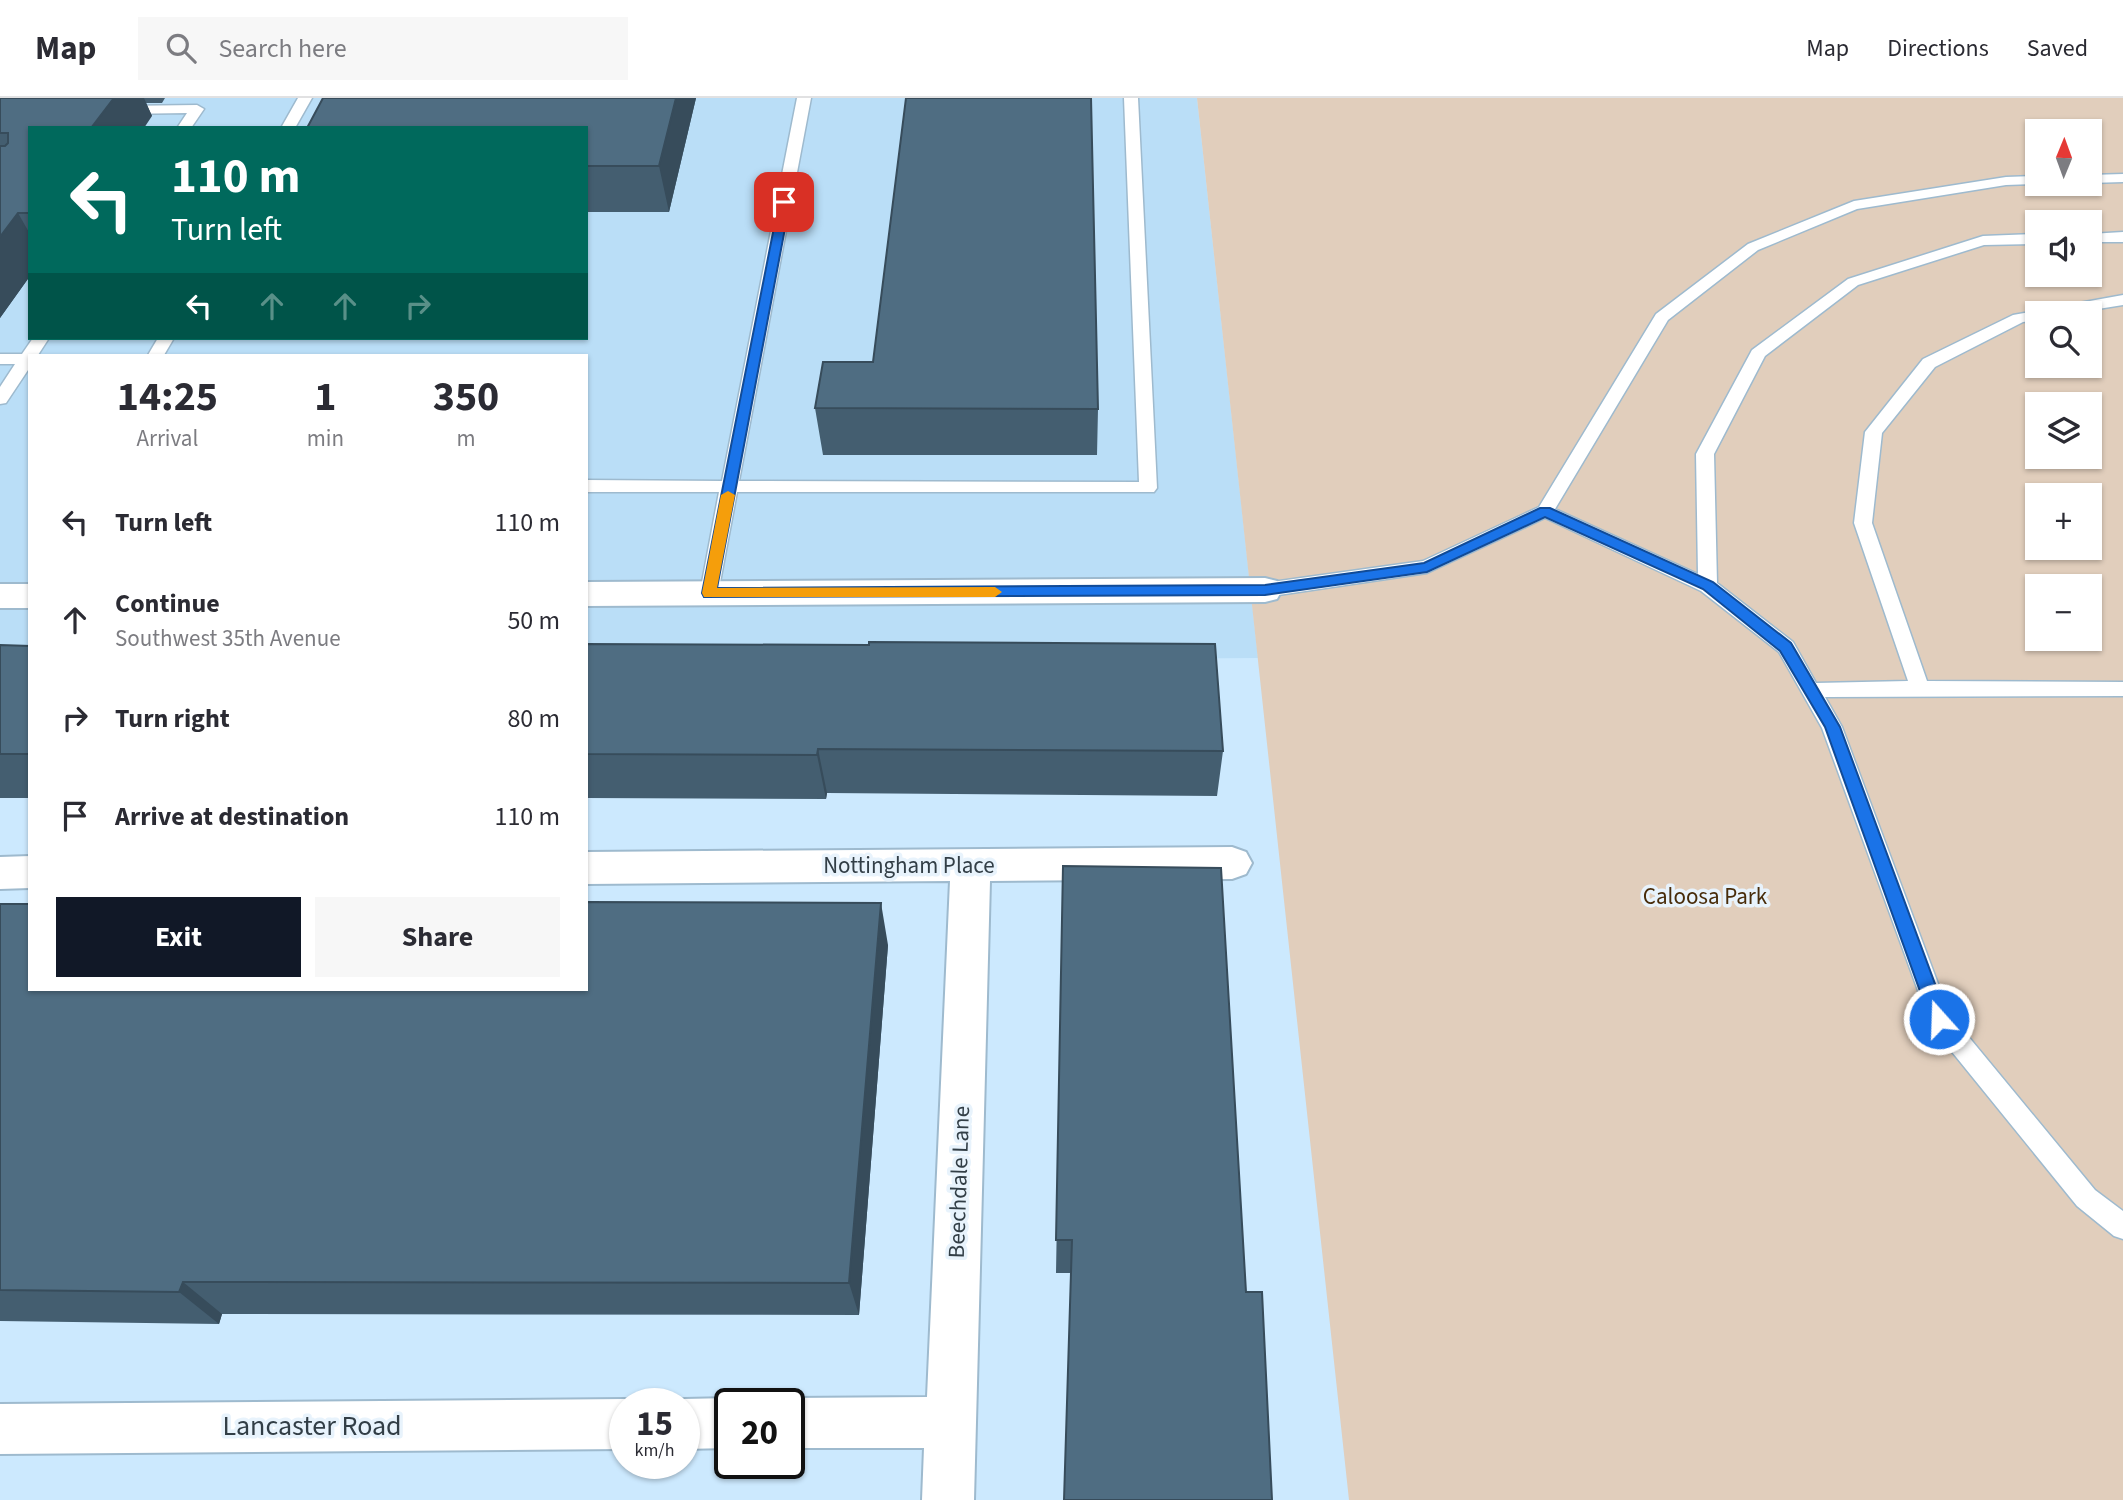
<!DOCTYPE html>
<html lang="en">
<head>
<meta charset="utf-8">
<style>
	body { margin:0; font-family:"Source Sans 3",sans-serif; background:#f7f7f7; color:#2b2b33; height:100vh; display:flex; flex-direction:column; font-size:26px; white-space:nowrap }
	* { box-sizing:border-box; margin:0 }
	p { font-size:23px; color:#7c7c81 }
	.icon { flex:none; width:38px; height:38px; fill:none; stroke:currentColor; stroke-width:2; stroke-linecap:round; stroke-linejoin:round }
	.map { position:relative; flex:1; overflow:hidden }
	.drawer { position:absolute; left:28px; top:256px; width:560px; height:637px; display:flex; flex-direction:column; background:#fff; border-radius:0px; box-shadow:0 2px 5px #0004 }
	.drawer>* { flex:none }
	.hud { position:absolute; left:28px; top:28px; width:560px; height:214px; border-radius:0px; box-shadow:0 2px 5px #0004; background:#00695c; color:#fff; overflow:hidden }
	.needle { width:46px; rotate:1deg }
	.controls { position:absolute; left:2025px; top:21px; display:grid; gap:14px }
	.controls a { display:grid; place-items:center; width:77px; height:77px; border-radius:0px; background:#fff; box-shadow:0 2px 5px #0004; font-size:35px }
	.speed { position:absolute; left:609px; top:1290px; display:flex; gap:14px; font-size:35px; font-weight:700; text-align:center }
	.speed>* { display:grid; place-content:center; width:91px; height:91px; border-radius:50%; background:#fff; box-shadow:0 2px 5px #0004; line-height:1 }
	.speed small { font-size:18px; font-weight:400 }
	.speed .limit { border:4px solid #111; border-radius:10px; background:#fff; color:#111 }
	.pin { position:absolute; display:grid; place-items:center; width:60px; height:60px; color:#fff; margin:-30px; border-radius:14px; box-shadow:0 4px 10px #0006 }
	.me { position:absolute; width:77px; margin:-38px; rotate:340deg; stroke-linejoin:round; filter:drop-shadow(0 0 5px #0008) }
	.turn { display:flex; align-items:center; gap:24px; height:147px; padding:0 28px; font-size:32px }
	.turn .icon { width:91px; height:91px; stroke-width:2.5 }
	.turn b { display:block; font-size:49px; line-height:60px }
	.lanes { display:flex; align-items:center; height:66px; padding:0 28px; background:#0003; justify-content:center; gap:35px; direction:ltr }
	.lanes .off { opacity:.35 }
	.eta { display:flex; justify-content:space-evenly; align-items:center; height:119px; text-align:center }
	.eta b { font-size:42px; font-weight:700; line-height:49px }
	.cta { display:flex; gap:14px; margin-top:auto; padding:14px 28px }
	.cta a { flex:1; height:80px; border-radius:0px; background:#111827; color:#fff; font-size:28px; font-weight:700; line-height:80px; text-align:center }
	.cta a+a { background:#f7f7f7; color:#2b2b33 }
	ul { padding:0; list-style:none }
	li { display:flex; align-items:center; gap:21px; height:98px; padding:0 28px }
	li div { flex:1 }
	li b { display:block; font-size:26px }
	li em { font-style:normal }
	header { display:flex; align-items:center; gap:42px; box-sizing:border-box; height:98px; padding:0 35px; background:#fff; border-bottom:2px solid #e1e1e2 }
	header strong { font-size:33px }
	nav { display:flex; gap:38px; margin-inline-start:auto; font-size:24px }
	.search { width:490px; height:63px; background:#f7f7f7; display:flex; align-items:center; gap:18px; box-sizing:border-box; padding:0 24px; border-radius:0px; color:#7c7c81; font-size:26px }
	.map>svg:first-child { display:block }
	.built { fill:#badef7; fill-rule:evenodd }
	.green { fill:#e1cebc; fill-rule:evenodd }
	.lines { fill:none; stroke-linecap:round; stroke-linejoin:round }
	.service-casing { stroke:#9ebace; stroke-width:3 }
	.minor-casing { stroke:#9ebace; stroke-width:4 }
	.service { fill:#fff; fill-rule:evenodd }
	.minor { fill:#fff; fill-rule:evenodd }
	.wall { fill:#445e70 }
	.shaded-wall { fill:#374c5b }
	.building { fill:#4f6d82; stroke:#374c5b; stroke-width:2 }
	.route { fill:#1a73e8; stroke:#114b97; stroke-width:2 }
	.slow { fill:#f59e0b }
	.labels { text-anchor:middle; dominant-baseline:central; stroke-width:7; stroke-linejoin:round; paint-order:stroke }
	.street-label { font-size:23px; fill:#323e46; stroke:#e8f3fc }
	.park-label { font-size:23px; fill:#482c0a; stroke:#e8f3fc }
	.near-street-label { font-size:28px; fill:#323e46; stroke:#e8f3fc }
</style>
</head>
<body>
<header>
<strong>Map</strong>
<div class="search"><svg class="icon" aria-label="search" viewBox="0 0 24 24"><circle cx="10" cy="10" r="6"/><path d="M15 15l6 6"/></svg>Search here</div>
<nav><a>Map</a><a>Directions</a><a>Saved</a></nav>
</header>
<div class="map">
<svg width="2123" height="1402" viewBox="0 0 2123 1402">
	<rect width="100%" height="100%" fill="#cce9fe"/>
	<path class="built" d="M0 0H1197L1258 560 586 565V257H30V569H0ZM30 30H586V240H30Z"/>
	<path class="green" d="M1197 0H2123V1402H1349ZM2037 33H2090V86H2037ZM2037 124H2090V177H2037ZM2037 215H2090V268H2037ZM2037 306H2090V359H2037ZM2037 397H2090V450H2037ZM2037 488H2090V541H2037Z"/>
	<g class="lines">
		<defs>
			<path id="service" d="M298 0H312L295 30H281Z
				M797 0H811L739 383 1139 384 1124 0H1138L1157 390 1154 394H737L718 495 716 500H702L700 495 719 394H586V382L722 383Z
				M197 7 204 11 191 30H177L187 15 121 16 114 12 121 8Z
				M2123 76V84L2090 85V77Z
				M2037 78V86H2039H2037L2006 87 1857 111 1758 152 1668 222 1555 411 1698 476 1696 356 1752 252 1848 181 1983 138 2037 136V146L1984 147 1858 187 1765 258 1714 356 1717 485 1793 544 1816 585 1908 583 1854 425 1865 334 1923 261 2013 217 2123 197V207L2073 215H2037V222L2023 224 1935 269 1882 335 1872 425 1927 583 2123 584V598L1825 599 1842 629 1949 915 2095 1092 2123 1113V1141L2114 1138 2077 1108 1931 928 1822 630 1779 554 1701 493 1545 420 1427 475 1265 499 1258 497 1256 492 1258 487 1265 485 1423 463 1539 409 1656 216 1748 146 1854 103 2006 79Z
				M2123 134V144H2090V136Z
				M33 240H49L38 257H30V269L6 305 0 306V289L15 266H0V256H22Z
				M158 240H174L164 257H148Z"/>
			<path id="minor" d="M1265 480 1277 483 1282 492 1277 501 1265 504 586 508V484Z
				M0 486H30V510H0Z
				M1232 749 1246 754 1252 765 1246 776 1232 781 990 783 974 1402H922L924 1350H789V1306H775L789 1300 927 1299 950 783 586 786V754Z
				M30 758V790L0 791V759Z
				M730 1300 744 1306H730V1350L684 1351V1306H672L684 1301Z
				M625 1301 637 1306H625V1351L0 1356V1306Z"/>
		</defs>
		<use href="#service" class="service-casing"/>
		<use href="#minor" class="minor-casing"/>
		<use href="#service" class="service"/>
		<use href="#minor" class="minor"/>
	</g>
	<path class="wall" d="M0 0H165L162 5H146L152 18 30 30V178L0 220Z
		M323 0H696L669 114H586V30Z
		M815 310 1098 311 1097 357H823Z
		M586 546 1223 653 1217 698 827 695 826 701 586 700Z
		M0 547 30 548V700H0Z
		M1063 768 1246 1194 1071 1175H1056Z
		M0 806 888 847 859 1217 222 1216 219 1226 0 1223Z"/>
	<path class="shaded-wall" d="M114 0H144L152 18 144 30H91Z
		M676 0H696L669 114 659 68Z
		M18 115 30 136V178L0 220V139Z
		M818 651 827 695 826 701 817 657Z
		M881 805 888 847 859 1217 849 1185Z
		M183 1184 222 1216 219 1226 179 1194Z"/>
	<path class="building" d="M0 0H114L91 30H30V115H18L0 139V48H5L8 45V35H0Z
		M323 0H676L659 68H586V30H307Z
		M906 0H1091L1098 311 815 310 823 264H873Z
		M869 544 1215 546 1223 653 818 651 817 657 586 656V546L869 547Z
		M0 547 30 548V656H0Z
		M1063 768 1221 770 1246 1194H1262L1272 1402H1064L1072 1142H1056Z
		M586 804 881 805 849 1185 183 1184 179 1194 0 1192V806H30V891H586Z"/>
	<path class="route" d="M784 101 790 104 717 490 1265 487 1424 465 1540 410H1550L1713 484 1791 545 1840 629 1948 921 1945 927 1939 929 1933 927 1930 921 1825 629 1780 553 1703 491 1545 419 1427 474 1265 497 704 499 702 495 779 104Z"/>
	<path class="slow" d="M728 393 735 397 717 490 995 489 1002 494 995 499H704L702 495 721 397Z"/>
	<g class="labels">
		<g class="street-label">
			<text x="909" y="767">Nottingham Place</text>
			<text transform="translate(959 1084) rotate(-88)">Beechdale Lane</text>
		</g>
		<g class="park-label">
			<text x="1705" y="798">Caloosa Park</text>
		</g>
		<g class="near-street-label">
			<text x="312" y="1328">Lancaster Road</text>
		</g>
	</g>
</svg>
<div class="controls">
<a><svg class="needle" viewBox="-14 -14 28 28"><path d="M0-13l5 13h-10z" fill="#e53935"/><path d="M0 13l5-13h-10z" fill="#7c7c81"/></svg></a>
<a><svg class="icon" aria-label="sound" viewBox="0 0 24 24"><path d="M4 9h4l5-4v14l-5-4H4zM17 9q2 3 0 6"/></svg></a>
<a><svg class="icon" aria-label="search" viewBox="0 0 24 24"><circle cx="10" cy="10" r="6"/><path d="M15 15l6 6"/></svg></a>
<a><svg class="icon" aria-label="layers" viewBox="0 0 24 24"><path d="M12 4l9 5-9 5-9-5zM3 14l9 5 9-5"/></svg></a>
<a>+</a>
<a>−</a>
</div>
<div class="speed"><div>15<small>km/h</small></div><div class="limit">20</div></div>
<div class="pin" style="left:784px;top:104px;background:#d93025"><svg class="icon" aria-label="arrive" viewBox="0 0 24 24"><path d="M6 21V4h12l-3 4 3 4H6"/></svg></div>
<svg class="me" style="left:1939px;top:921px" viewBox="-20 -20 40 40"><circle r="17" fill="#1a73e8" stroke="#fff" stroke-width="3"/><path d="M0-11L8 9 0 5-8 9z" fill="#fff"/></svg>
<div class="hud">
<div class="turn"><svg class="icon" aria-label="left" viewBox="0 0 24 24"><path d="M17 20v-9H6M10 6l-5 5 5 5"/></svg><div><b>110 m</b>Turn left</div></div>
<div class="lanes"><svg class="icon" aria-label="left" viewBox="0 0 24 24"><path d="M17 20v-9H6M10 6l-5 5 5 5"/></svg><svg class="icon off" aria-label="ahead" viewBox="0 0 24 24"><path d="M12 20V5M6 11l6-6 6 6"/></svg><svg class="icon off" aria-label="ahead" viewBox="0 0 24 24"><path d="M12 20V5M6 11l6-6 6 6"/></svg><svg class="icon off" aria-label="right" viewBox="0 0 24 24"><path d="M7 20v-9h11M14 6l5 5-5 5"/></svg></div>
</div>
<section class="drawer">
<div class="eta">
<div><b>14:25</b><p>Arrival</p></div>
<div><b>1</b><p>min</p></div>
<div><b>350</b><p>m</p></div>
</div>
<ul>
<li><svg class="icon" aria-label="left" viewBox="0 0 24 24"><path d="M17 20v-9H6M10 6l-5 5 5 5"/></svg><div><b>Turn left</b></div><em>110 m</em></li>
<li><svg class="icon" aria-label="ahead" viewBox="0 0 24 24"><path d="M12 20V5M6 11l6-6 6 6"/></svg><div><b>Continue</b><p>Southwest 35th Avenue</p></div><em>50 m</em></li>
<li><svg class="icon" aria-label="right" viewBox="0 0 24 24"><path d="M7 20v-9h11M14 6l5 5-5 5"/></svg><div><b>Turn right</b></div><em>80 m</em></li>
<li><svg class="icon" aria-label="arrive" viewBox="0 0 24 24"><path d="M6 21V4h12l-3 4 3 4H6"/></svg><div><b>Arrive at destination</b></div><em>110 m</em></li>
</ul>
<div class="cta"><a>Exit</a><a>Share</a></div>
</section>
</div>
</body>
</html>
